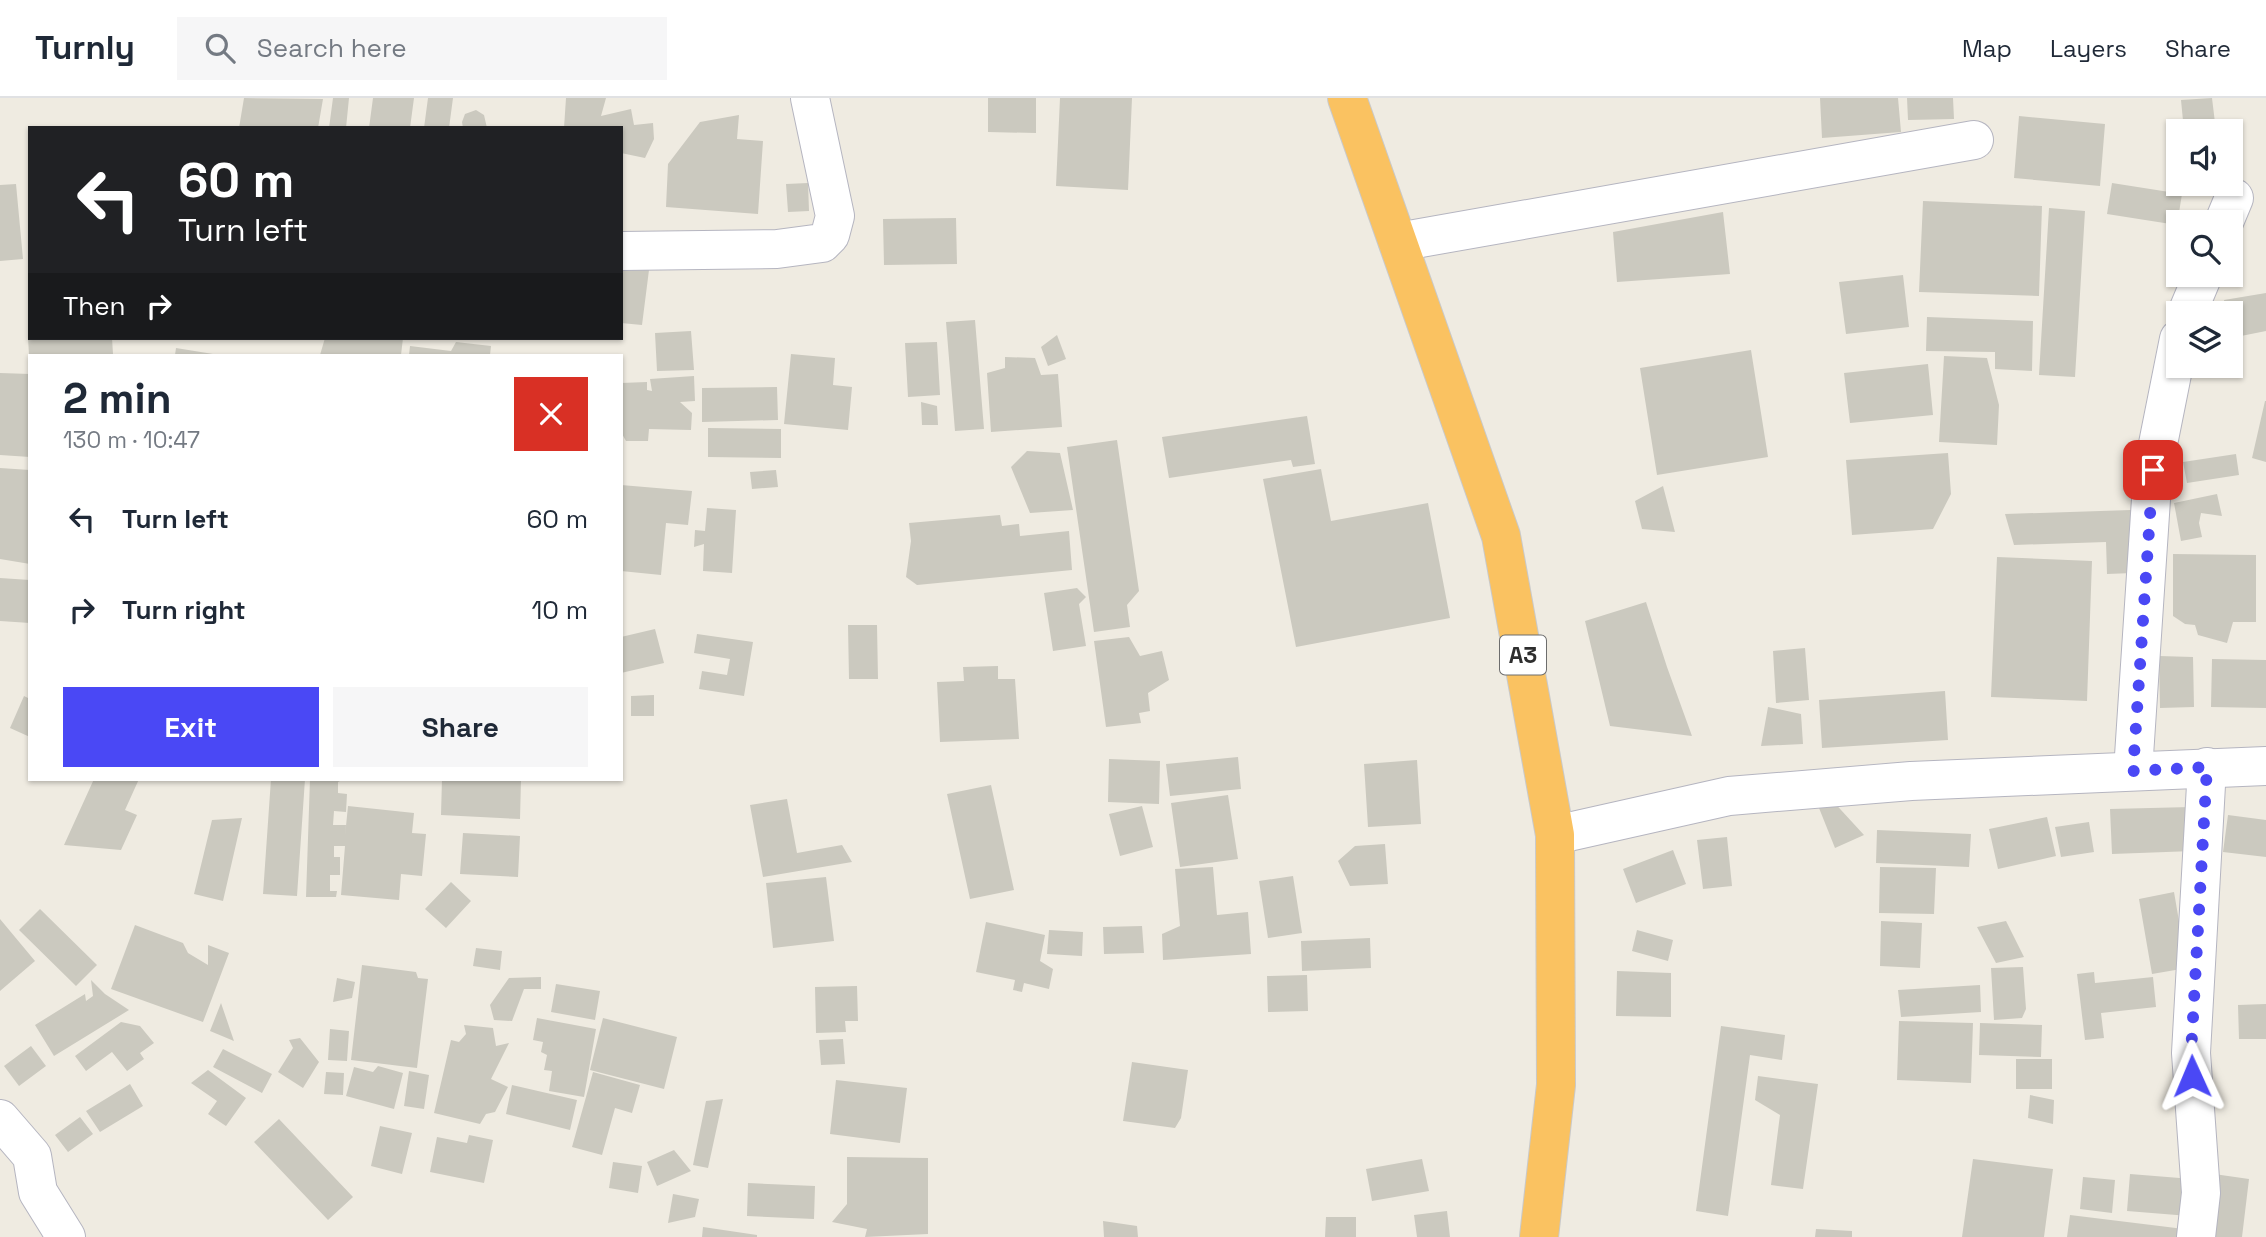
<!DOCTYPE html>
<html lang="en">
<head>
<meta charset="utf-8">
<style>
	body { margin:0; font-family:"Space Grotesk",sans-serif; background:#f6f6f7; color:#1f2937; height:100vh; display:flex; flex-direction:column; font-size:26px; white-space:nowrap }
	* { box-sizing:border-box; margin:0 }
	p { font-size:23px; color:#747a83 }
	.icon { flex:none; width:38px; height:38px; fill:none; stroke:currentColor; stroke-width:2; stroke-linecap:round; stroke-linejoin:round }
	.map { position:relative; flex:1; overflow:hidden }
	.panel { position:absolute; left:28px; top:256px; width:595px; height:427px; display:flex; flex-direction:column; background:#fff; border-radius:0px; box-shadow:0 2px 5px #0004 }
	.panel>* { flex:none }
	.banner { position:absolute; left:28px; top:28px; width:595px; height:214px; border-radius:0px; box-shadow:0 2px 5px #0004; background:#202124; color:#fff; overflow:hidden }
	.tools { position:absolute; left:2166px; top:21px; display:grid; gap:14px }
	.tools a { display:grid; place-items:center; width:77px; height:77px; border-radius:0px; background:#fff; box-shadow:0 2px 5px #0004; font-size:35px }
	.pin { position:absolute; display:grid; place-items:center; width:60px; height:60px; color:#fff; margin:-30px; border-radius:14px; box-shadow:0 4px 10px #0006 }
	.me { position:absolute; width:77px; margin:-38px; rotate:359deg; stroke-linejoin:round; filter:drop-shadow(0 0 5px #0008) }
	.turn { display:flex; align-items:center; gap:24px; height:147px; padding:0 35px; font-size:32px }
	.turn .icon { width:91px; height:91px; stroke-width:2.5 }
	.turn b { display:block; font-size:49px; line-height:60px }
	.then { display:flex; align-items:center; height:66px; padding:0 35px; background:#0003; gap:14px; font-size:26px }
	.round { display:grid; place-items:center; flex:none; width:74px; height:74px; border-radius:0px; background:#f6f6f7 }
	.headline { display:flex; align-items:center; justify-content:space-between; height:119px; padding:0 35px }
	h1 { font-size:42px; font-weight:600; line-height:52px }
	.action { display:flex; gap:14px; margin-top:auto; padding:14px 35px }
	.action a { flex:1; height:80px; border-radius:0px; background:#4a48f5; color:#fff; font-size:28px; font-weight:600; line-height:80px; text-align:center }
	.action a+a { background:#f6f6f7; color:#1f2937 }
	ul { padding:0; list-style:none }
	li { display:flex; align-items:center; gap:21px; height:91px; padding:0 35px }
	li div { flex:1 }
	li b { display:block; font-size:26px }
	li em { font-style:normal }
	header { display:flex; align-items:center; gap:42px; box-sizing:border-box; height:98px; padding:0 35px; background:#fff; border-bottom:2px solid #e0e1e3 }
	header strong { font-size:33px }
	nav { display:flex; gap:38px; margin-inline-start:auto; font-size:24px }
	.search { width:490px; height:63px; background:#f6f6f7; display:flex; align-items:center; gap:18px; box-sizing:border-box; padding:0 24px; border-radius:0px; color:#747a83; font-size:26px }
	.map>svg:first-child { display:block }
	.building { fill:#cbc9bf }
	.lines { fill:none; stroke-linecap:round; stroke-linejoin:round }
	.street-casing { stroke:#b5b5c0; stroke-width:40 }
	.secondary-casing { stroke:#b5b5c0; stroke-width:40 }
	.highway-casing { stroke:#c9c9c9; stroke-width:40 }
	.street { stroke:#fff; stroke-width:38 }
	.secondary { stroke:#fff; stroke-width:38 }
	.highway { stroke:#fac261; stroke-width:38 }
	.route { stroke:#4a48f5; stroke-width:12; stroke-dasharray:0 21.6 }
	.labels { text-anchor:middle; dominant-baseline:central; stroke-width:7; stroke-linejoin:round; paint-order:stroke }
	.shield { fill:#fff; stroke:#6d6d6d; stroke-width:2 }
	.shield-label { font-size:23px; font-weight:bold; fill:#2e2e2e }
</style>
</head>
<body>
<header>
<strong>Turnly</strong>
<div class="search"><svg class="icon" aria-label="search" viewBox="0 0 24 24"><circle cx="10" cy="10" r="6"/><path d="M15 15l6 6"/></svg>Search here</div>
<nav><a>Map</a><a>Layers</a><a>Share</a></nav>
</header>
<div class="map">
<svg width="2266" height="1139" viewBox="0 0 2266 1139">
	<rect width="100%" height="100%" fill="#efebe1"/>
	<path class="building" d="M244 0 323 1 318 30H239Z
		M333 0H349L346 30H329Z
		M373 0H414L410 30H369Z
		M428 0H453L449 30H424Z
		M566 0H606L601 18 631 11 634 27 653 25 654 41 645 60 621 55V30H564Z
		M988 0H1036V35L988 34Z
		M1060 0H1132L1128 92 1056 88Z
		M1820 0H1898L1901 34 1822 40Z
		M1907 0H1953L1954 21 1908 22Z
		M2212 0 2216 33H2184L2181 2Z
		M476 12 484 17 487 30H463L462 24 465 16Z
		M739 17 737 41 763 43 758 116 666 109 668 66 700 24Z
		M2019 18 2105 26 2100 88 2014 80Z
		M808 85 809 113 788 114 786 86Z
		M2112 85 2182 96 2177 127 2107 116Z
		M16 86 23 161 0 163V87Z
		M1923 103 2042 108 2039 198 1919 194Z
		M2049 110 2085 113 2075 279 2039 277Z
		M1723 114 1730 176 1617 184 1613 134Z
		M956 120 957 166 884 167 883 121Z
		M621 168 649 172 642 227 621 225Z
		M1903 177 1909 229 1846 236 1839 184Z
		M2266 195V233L2231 240V215H2226L2224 202Z
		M1927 219 2033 223 2032 273 1995 271V254L1926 253Z
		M975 222 984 331 955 333 946 224Z
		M691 233 694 272 657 273 655 235Z
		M1057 237 1066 261 1048 268 1041 249Z
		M28 240H112L113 256 29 257Z
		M325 240H403L401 257H320Z
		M456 244 491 248 490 257H409L410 248 451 253Z
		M937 244 940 297 908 299 905 245Z
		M176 250 213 256V257H175Z
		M1751 252 1768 359 1657 377 1640 270Z
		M791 256 835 260 833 287 852 289 848 332 784 326Z
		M1944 258 1987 260 1999 307 1997 347 1939 344Z
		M1005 259 1035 260 1041 277 1058 276 1062 329 991 334 987 275 1005 270Z
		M1928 266 1933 317 1850 325 1844 275Z
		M0 275 30 276V359L0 357Z
		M694 278 695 303 680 304 692 315 691 332 649 331 648 343H626L621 334V285L647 284V292L652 293 650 281Z
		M777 289 778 322 702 324V290Z
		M2265 303H2266V364L2252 360Z
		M921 304 937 308 938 327H922Z
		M1307 318 1315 366 1293 369 1291 362 1169 380 1162 339Z
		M708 330 781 331V360L708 359Z
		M1117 342 1139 493 1127 507 1130 529 1094 534 1067 349Z
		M1027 353 1060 355 1073 412 1030 415 1011 369Z
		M1948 355 1951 396 1933 431 1852 437 1846 362Z
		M2236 356 2239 377 2187 385 2183 364Z
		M0 370 30 372V466L0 461Z
		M1321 371 1331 423 1428 405 1450 520 1296 549 1263 381Z
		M776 372 778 389 752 391 750 374Z
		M621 387 692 393 688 427 666 425 661 477 621 473Z
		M1663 388 1675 434 1642 431 1635 403Z
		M2217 396 2222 418 2201 415 2199 425 2202 439 2181 443 2174 405Z
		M707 410 736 412 732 475 703 473 704 446 694 449 695 432 705 433Z
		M2131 412 2133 475 2107 476 2106 444 2014 447 2005 416Z
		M1000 417 1002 428 1019 426 1020 438 1069 433 1072 472 917 487 906 479 911 443 909 425Z
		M2173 456 2256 457V524H2233L2227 545 2198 537 2195 527 2185 526 2173 518Z
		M1997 459 2092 463 2087 603 1991 599Z
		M0 480 30 482V525L0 523Z
		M1077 490 1086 499 1079 506 1086 548 1053 553 1044 495Z
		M1646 504 1667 569 1692 638 1610 628 1585 523Z
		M848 527H877L878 581H849Z
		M655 531 664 565 621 575V539Z
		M697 536 753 544 744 598 699 591 702 573 727 577 730 561 694 555Z
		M1129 539 1140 558 1162 553 1169 582 1148 595 1150 613 1139 615 1141 625 1106 629 1094 543Z
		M1805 550 1809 602 1776 605 1773 553Z
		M2159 558 2193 559 2194 609 2160 610Z
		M2212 561 2266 562V610L2211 609Z
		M998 568V581H1015L1019 641 940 644 937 584 964 583 963 569Z
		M1945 593 1948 642 1822 650 1819 602Z
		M654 597V618H631V598Z
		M24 598 30 601V639L10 630Z
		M1768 609 1801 616 1803 646 1761 648Z
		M1238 659 1241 691 1170 698 1166 666Z
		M1109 661 1160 663 1159 706 1108 704Z
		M1417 662 1421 726 1368 729 1364 666Z
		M94 681H139L125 712 137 717 121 752 64 747Z
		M271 681H305L297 798 263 796Z
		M310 681H344L338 684V695L347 696 346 714 334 713 333 727H346L345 738 348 708 414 715 412 735 426 736 422 778 401 776 399 802 341 797 345 748H334V759H340V777H330V793H337L336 799H306Z
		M442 681H521L520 721 441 717Z
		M991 687 1014 792 970 801 947 696Z
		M1228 697 1238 761 1180 769 1171 705Z
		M1830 700 1864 737 1835 750 1819 710Z
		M787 701 797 755 842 747 852 764 763 779 750 707Z
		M1142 708 1153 749 1120 758 1109 716Z
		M2191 709 2193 753 2112 756 2110 711Z
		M2228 717 2266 722V759L2223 754Z
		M2047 719 2056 758 1998 771 1989 731Z
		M242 720 223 803 194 796 212 722Z
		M2089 724 2094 754 2061 759 2055 729Z
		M1877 732 1971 736 1969 769 1876 765Z
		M463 735 520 738 518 779 460 776Z
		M1727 739 1732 788 1703 791 1697 742Z
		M1385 746 1388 786 1350 788 1338 763 1355 748Z
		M1673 752 1686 786 1636 805 1623 771Z
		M1213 769 1217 817 1248 814 1251 856 1163 862 1162 836 1180 828 1175 771Z
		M1880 769 1936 770 1934 816 1879 815Z
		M1293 778 1302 835 1268 840 1259 783Z
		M826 779 834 843 773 850 766 785Z
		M451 784 471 803 446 830 425 811Z
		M2174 794 2187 870 2152 876 2139 801Z
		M40 811 97 867 76 888 19 832Z
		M0 821 35 863 0 893Z
		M1881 823 1922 825 1920 870 1880 868Z
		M2006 823 2024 859 1996 865 1977 829Z
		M986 824 1045 837 1040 863 1053 871 1049 891 1024 885 1022 894 1013 892 1015 882 976 874Z
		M135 827 183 845 188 855 208 867V847L229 855 203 924 111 891Z
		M1142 828 1144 855 1104 856 1103 829Z
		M1049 832 1083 834 1082 858 1047 856Z
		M1637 832 1673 842 1668 863 1632 853Z
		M1370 840 1371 870 1302 873 1301 843Z
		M476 850 502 853 500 872 473 868Z
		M362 867 416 874 418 880 428 881 417 970 351 962Z
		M2023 869 2026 911 2022 920 1994 922 1991 870Z
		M1617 873 1671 875V919L1616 918Z
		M2094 874 2095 885 2153 879 2156 909 2101 915 2104 940 2085 942 2077 876Z
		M1307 877 1308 913 1268 914 1267 878Z
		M541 879V891H524L512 923 494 922 490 907 509 880Z
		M337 880 355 884 352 900 333 904Z
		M91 882 105 896 129 912 54 958 35 927 85 896 86 903 93 898Z
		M556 886 600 893 595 922 551 914Z
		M1980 887 1981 914 1901 919 1898 892Z
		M857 888 858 923H845L846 934 816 935 815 889Z
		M221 905 234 943 210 933Z
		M2266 906V941H2239L2238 907Z
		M537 920 596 931 584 999 549 993 552 973 544 972 547 957 541 954 543 944 533 942Z
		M603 920 677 939 664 991 590 972Z
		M1899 923 1973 925 1971 985 1897 982Z
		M121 924 140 928 154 945 140 955 144 961 127 973 112 954 86 973 75 958Z
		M1980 925 2042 927 2041 959 1979 957Z
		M464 927 493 930 496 948 509 945 491 981 508 989 495 1014 486 1016 480 1026 434 1015 451 942 459 944 466 936Z
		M1721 928 1785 937 1782 962 1750 957 1728 1118 1696 1113Z
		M330 931 349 933 347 963 328 962Z
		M300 940 319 964 303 990 278 974 293 950 289 942Z
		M843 941 845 966 821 967 819 942Z
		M31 948 46 968 19 988 4 968Z
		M223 951 272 976 262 995 213 969Z
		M2016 961H2052V991H2016Z
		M1132 964 1188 972 1181 1020 1175 1030 1123 1023Z
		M378 968 403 975 394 1011 346 998 354 969 373 974Z
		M208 972 246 1000 226 1028 208 1016 217 1003 191 985Z
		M409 973 429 977 424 1011 404 1008Z
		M326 974 344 975 343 997 324 996Z
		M593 974 640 987 632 1015 615 1010 602 1057 572 1049Z
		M1758 978 1818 986 1803 1091 1771 1087 1780 1017 1755 1002Z
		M836 982 907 990 900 1045 830 1036Z
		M130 986 143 1008 100 1034 86 1013Z
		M512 987 577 1002 570 1032 506 1016Z
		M2030 997 2054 1002 2053 1026 2028 1020Z
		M723 1001 708 1070 693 1067 706 1003Z
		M80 1019 93 1036 68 1054 55 1037Z
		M279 1021 353 1099 328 1122 254 1044Z
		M380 1028 412 1035 402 1076 371 1068Z
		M469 1037 493 1042 484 1085 430 1074 437 1039 467 1045Z
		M674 1052 691 1073 657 1088 647 1064Z
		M847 1059 928 1060V1136L865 1139 867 1131 832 1124 847 1106Z
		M1422 1061 1429 1093 1372 1103 1366 1071Z
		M1973 1061 2053 1071 2044 1139H1962Z
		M613 1064 642 1068 638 1095 609 1090Z
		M2130 1076 2192 1081 2189 1118 2127 1113Z
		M2214 1076 2249 1081 2242 1139H2206Z
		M2083 1079 2115 1082 2112 1115 2080 1111Z
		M748 1085 815 1088 814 1121 747 1118Z
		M673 1096 699 1101 695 1119 668 1125Z
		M1447 1113 1450 1139H1417L1414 1117Z
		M2070 1117 2184 1131 2183 1139H2067Z
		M1326 1119H1356V1139H1325Z
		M1103 1123 1137 1128 1138 1139H1104Z
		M703 1129 757 1137V1139H702Z
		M1816 1131 1852 1133V1139H1815Z"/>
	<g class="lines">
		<defs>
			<path id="street" d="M2224 124 2234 100
				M1398 144 1974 42
				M621 153 777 151 822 145 830 137 835 118 810 0
				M2187 215 2203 177
				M2133 673 2153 371 2179 241
				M0 1021 32 1058 38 1094 66 1139
				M2196 1139 2201 1095 2191 955 2207 669"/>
			<path id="secondary" d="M1555 737 1729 698 1911 683 2266 668"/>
			<path id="highway" d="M1347 0 1501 438 1555 737 1556 987 1539 1139"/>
		</defs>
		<use href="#street" class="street-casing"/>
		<use href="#secondary" class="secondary-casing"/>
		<use href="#highway" class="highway-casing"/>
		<use href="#street" class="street"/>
		<use href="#secondary" class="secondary"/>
		<use href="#highway" class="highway"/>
	</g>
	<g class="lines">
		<path class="route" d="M2153 372 2133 673 2207 669 2191 956 2192 978"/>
	</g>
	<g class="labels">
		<rect class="shield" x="1500" y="537.5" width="46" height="39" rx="5"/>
		<g class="shield-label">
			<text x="1523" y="557">A3</text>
		</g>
	</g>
</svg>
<div class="tools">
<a><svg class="icon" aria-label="sound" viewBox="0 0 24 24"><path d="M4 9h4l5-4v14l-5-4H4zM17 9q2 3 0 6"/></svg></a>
<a><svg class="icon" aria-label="search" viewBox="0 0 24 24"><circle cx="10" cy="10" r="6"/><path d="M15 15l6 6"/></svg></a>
<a><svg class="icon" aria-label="layers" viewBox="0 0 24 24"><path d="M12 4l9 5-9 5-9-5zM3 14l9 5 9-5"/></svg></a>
</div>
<div class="pin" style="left:2153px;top:372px;background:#d93025"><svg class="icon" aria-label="arrive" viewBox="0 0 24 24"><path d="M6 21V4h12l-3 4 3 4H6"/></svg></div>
<svg class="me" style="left:2192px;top:978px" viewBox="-20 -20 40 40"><path d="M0-17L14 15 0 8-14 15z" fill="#4a48f5" stroke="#fff" stroke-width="4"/></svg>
<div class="banner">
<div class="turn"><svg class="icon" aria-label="left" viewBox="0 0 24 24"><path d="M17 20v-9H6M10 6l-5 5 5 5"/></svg><div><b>60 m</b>Turn left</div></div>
<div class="then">Then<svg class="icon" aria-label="right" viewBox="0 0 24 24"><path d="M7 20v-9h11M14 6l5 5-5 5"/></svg></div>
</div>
<section class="panel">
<div class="headline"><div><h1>2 min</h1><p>130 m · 10:47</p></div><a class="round" style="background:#d93025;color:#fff"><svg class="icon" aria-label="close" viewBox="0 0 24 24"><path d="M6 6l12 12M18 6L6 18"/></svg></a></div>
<ul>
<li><svg class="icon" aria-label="left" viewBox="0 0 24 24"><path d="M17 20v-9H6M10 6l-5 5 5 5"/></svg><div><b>Turn left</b></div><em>60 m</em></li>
<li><svg class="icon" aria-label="right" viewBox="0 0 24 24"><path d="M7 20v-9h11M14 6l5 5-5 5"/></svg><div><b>Turn right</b></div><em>10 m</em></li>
</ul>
<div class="action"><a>Exit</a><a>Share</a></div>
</section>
</div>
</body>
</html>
